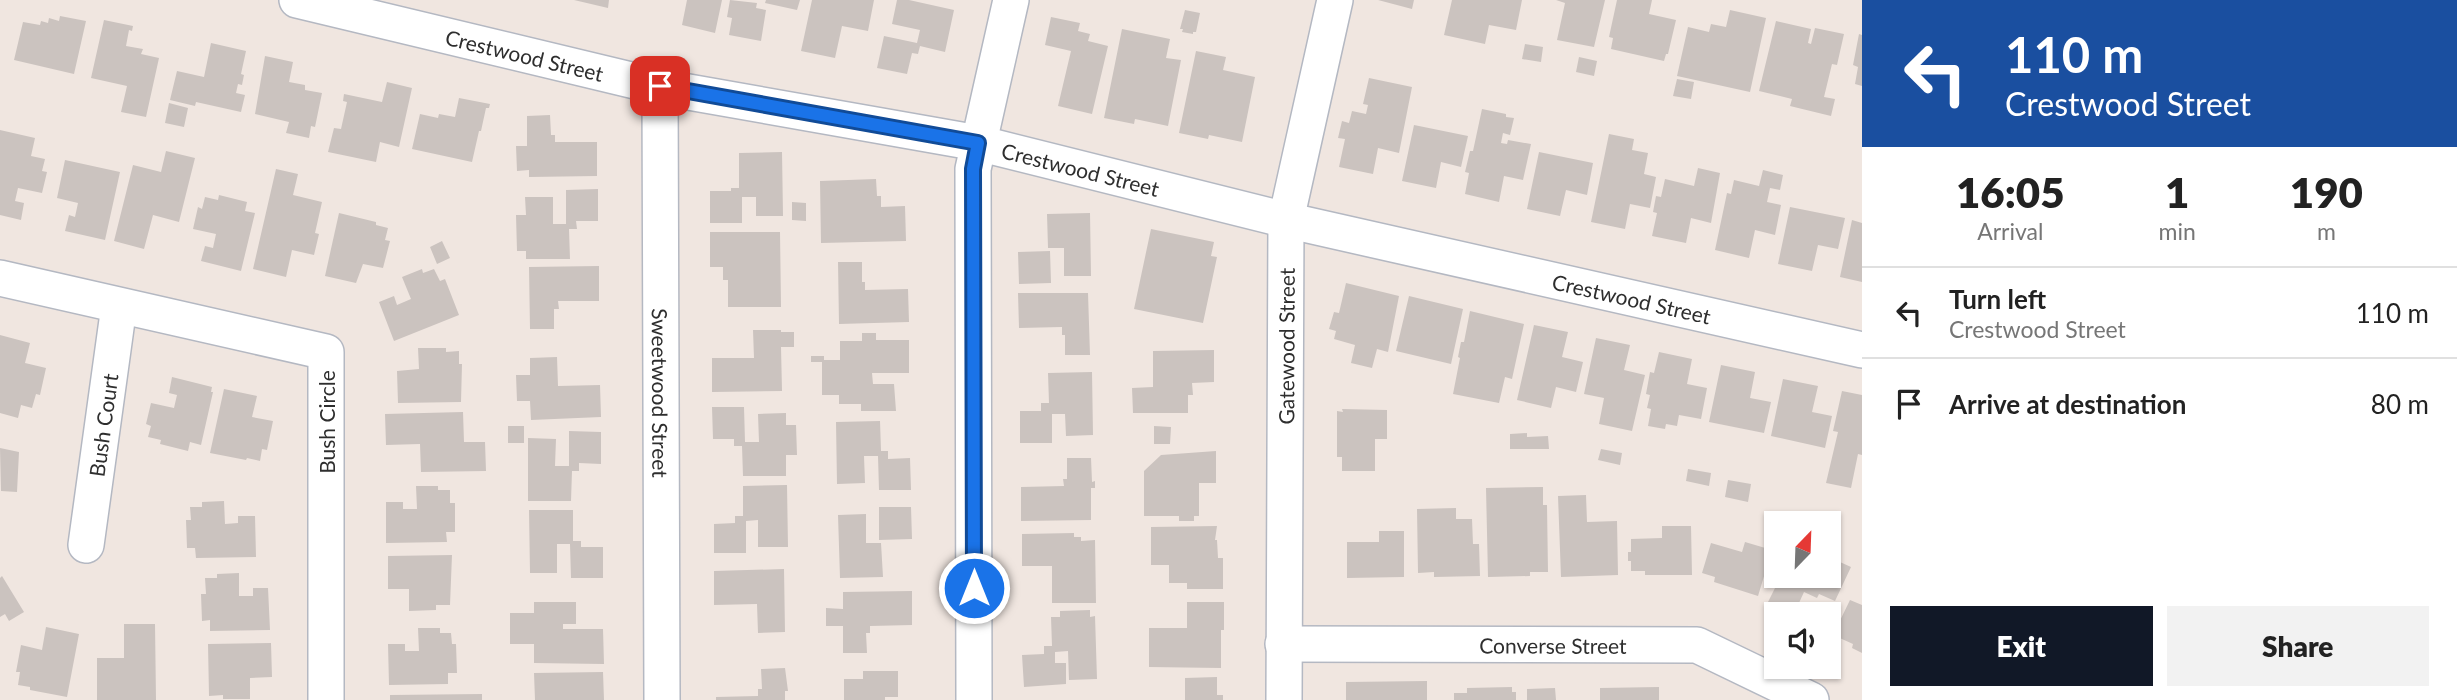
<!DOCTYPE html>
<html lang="en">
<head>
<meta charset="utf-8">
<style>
	body { margin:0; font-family:Lato,sans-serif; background:#f2f2f2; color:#222; height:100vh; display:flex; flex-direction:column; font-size:26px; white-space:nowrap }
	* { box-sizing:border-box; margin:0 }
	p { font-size:23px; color:#767676 }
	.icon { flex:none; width:38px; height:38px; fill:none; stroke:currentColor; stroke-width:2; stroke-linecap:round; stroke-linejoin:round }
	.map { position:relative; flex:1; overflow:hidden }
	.panel { display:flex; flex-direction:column; background:#fff; width:595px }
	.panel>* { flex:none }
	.guide { background:#1a4fa0; color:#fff; overflow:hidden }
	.needle { width:46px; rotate:23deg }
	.buttons { position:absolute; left:1764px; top:511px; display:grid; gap:14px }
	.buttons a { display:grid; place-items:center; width:77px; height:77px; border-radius:0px; background:#fff; box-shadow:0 2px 5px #0004; font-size:35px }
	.pin { position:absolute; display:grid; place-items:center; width:60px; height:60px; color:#fff; margin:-30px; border-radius:14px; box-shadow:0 4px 10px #0006 }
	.me { position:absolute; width:77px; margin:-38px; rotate:0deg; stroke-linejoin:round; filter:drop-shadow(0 0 5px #0008) }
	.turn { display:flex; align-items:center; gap:24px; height:147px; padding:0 28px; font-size:32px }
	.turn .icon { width:91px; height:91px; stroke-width:2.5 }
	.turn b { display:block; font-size:49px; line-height:60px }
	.eta { display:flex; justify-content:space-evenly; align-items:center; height:119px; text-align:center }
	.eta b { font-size:42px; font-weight:800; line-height:49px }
	.primary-button { display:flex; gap:14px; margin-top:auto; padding:14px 28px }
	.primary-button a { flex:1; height:80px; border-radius:0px; background:#111827; color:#fff; font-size:28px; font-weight:800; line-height:80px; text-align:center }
	.primary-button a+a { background:#f2f2f2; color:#222 }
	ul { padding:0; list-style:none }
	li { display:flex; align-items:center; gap:21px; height:91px; padding:0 28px; border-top:2px solid #e0e0e0 }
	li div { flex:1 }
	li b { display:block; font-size:26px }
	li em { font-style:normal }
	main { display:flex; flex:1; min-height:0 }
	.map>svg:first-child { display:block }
	.building { fill:#cbc3bf }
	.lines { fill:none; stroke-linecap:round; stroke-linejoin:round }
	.minor-casing { stroke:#b4b8c2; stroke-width:38 }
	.minor { stroke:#fff; stroke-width:35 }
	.route-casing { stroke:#114b97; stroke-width:18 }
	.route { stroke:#1a73e8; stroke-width:12 }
	.labels { text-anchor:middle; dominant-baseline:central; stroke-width:7; stroke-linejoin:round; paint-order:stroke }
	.street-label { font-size:21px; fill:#2e2e2e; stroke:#fff }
</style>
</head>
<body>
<main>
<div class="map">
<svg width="1862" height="700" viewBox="0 0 1862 700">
	<rect width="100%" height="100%" fill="#f0e6e0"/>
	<path class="building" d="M574 0H609L608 8Z
		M687 0H722L715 33 682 25Z
		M730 0 757 3 756 8 766 10 761 41 729 35 732 18 727 17Z
		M766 0H800L797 10 765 3Z
		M812 0H874L868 31 842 26 835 58 801 51Z
		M897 0H909L954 10 945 52 920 46 918 54 912 53 907 74 877 68 884 36 917 43 920 30 892 24Z
		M1378 0H1414L1412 9Z
		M1452 0H1522L1516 30 1489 25 1485 44 1444 35Z
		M1556 0H1605L1594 47 1557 40 1565 3Z
		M1617 0H1652L1649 14 1676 20 1668 54H1666L1664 61 1611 49 1613 38 1609 37Z
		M1185 10 1200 13 1196 32H1193V34L1182 32 1183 29H1180Z
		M1730 10 1766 18 1750 92 1677 76 1688 27 1709 32 1711 24 1726 27Z
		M60 16 86 21 74 74 14 60 23 22 40 25 41 21 48 23 49 18 59 21Z
		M1051 17 1080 23 1078 31 1090 34 1088 41 1108 46 1092 114 1058 106 1071 51 1045 45Z
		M104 20 133 26 132 31 129 30 126 46 143 49 141 54 159 58 146 117 121 112 127 86 91 78Z
		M1776 21 1811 29 1808 43 1811 44 1815 28 1844 34 1837 65 1832 64 1824 97 1835 99 1831 116 1790 106 1792 99 1759 91Z
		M1122 29 1170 39 1166 58 1181 60 1168 126 1135 119 1134 124 1104 118Z
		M1859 34 1862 35V86L1855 84 1858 67 1853 65Z
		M211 43 246 51 241 74 244 75 242 85 238 84 236 93 245 95 241 112 196 102 195 106 170 100 177 71 204 77Z
		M1525 44 1543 47 1541 62 1522 59Z
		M1196 51 1226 57 1223 70 1255 77 1242 142 1209 135 1208 139 1179 133Z
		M265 56 293 62 289 82 305 85V90L322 93 315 127 311 126 309 138 286 133 289 122 255 114Z
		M1579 57 1597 61 1594 76 1576 72Z
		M1369 78 1412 87 1399 153 1378 148 1373 174 1339 167 1345 139 1338 138 1342 121 1349 123 1352 111 1366 114 1368 105 1363 104Z
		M1677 79 1694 82 1691 99 1673 96Z
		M387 82 412 88 399 147 380 142 376 162 328 152 334 128 341 129 347 102 343 101 344 94 382 102Z
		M459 98 490 104 489 108H486L481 131H479L472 162 412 149 420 114 438 118 439 114 455 117Z
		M169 103 188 108 184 127 165 123Z
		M1482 109 1506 114V117L1514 118 1510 135 1503 133 1501 143 1507 144 1508 140 1531 144 1523 180 1504 176 1499 202 1465 194 1469 173 1465 172 1470 151H1473Z
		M550 115 551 135H555V142H597V176L529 177V170L517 171 516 146H527V116Z
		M1414 125 1468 136 1461 167 1441 162 1436 188 1402 181Z
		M0 130 35 138 31 156 45 159 42 171 47 172 42 193 18 188 15 201 24 203 21 220 0 215Z
		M1609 134 1634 139 1632 150 1648 153 1644 174 1656 177 1650 208 1630 204 1625 229 1591 222Z
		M166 151 195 158 179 222 153 215 144 249 114 241 133 165 161 172Z
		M782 152 783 216H756V197H742V223H710V191H731V188H739V153Z
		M1539 152 1593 163 1587 195 1566 190 1560 216 1527 209Z
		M65 160 120 172 105 240 65 231 69 215 75 217 78 203 57 198Z
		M1698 168 1720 173 1711 223 1691 218 1686 243 1652 236 1657 213 1653 212 1656 196 1661 197 1665 179 1694 186Z
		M276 169 298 174 293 195 322 202 315 233 319 234 314 255 292 250 286 277 253 269Z
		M1763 170 1783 175 1780 190 1770 188 1767 202 1781 205 1775 235 1755 230 1749 258 1715 250 1727 193 1731 194 1734 180 1759 186Z
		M876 179 877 196H881V207L905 206 906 241 821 243 820 181Z
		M598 189V221H576L577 229H569L570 259H526V251H517L516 215H526L525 197H553V224H566V190Z
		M219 195 247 202 245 211 255 213 241 271 201 261 205 246 213 248 216 234 193 229 198 207 202 209 205 197 218 200Z
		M792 202 806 203V221L792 220Z
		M1790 207 1845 218 1838 249 1818 245 1812 271 1778 264Z
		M339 213 376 222V225L388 228 385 240 390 241 383 268 363 264 356 283 325 276Z
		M1090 213 1091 276H1064V248H1048L1047 214Z
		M1852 220 1862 223V282L1840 277Z
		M1151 229 1214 242 1211 256 1217 257 1203 323 1134 309Z
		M710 232H780L781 307H728V280H723V267H710Z
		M442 241 450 258 437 264 430 247Z
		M1050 251 1051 283 1019 284 1018 252Z
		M838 262H862V282H865V290L908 289 909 322 839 324Z
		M599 266V301H558L559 309H554V329H530L529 267Z
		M422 269 423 273 434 269 440 281 445 279 459 315 394 341 379 302 394 296 397 305 411 299 402 277Z
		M1346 283 1399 296 1388 352 1377 349 1372 368 1351 363 1355 345 1334 339 1336 331 1329 329 1334 312 1339 313Z
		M1018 293H1088L1090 355H1065V335H1062V327L1019 328Z
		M1409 296 1463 309 1451 364 1396 351Z
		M1470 311 1524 324 1512 379 1505 377 1499 403 1453 394 1460 358 1458 357 1461 342H1464Z
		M1534 325 1568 332 1562 357 1583 362 1576 392 1556 387 1551 408 1517 400Z
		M753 330H781V332H794V347H781L782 391 712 392V358H754Z
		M862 333H876V340H909V373H872L873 384H894L896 411H861V404H839V395H822V362H811V356H824V360H840V341H862Z
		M0 335 30 343 25 363 46 368 40 395 36 394 32 408 21 405 18 418 0 413Z
		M1596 338 1630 345 1624 370 1645 375 1632 431 1599 424 1604 398 1584 394Z
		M418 348H446V352L459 351V364H462L461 402 398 403 397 371 419 369Z
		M1214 350V382L1192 383 1193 395H1188V413H1133L1132 388 1153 387V351Z
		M1659 352 1692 359 1687 384 1707 388 1701 419 1679 415 1677 426 1666 424 1665 429 1648 426 1651 409 1647 408 1650 395 1646 394 1650 372 1654 373Z
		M557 357 558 386 600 385 601 417 531 420 530 401H517L516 375H530V358Z
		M1721 365 1755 372 1750 398 1771 402 1764 433 1709 422Z
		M1092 372 1093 435 1066 436 1065 414H1052V443H1020V411H1041V403H1049L1048 373Z
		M172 377 212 387 211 392H213L201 445 190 442 188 451 160 444 161 440 148 437 151 426 146 424 151 403 174 408 177 395 169 393Z
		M1783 379 1818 386 1812 412 1832 416 1825 448 1771 436Z
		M224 389 257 396 252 417 273 421 267 450 262 449 260 461 247 458 246 460 210 453Z
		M1842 391 1862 395V455L1858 454 1851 488 1826 483 1838 432 1833 431Z
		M712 407H744L745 442H759L758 414 786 413V425H796L797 455H786V476H743L742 446H734V439H713Z
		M1342 409 1387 410V439H1375V471H1342V457H1337V411L1343 412Z
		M463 412 464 442H485L486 471 421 472 420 444 386 445 385 414Z
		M880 421 881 451H888V459L910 458 911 490H879L878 456H864L865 483 837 484 836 422Z
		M508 426H524V443H508Z
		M1154 426 1171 427 1170 444H1154Z
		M569 431 601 432V464L579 463V471H572L571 501H528V438L556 439 555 466H569Z
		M1527 433V437L1548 436 1549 449H1510V434Z
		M0 448 19 452 17 492 1 491Z
		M1601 449 1622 453 1620 465 1598 460Z
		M1216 451V483H1199V516H1194V521H1179V516H1144V471L1161 455Z
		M1067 458H1091L1092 482 1095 481V488H1091V520L1021 521V487L1064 486 1063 479H1067Z
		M1688 469 1711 473 1709 486 1686 481Z
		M1728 480 1751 484 1748 502 1725 497Z
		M787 485 788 547H758V520L746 521V553H714V524L735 523V516H743V486Z
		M416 486H438V490H450V503H455V532H446L447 542 386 543V502H403V509H417Z
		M1543 487V505H1547L1548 572H1530V576L1488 577 1486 488Z
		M1586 495 1587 522 1617 521 1618 575 1561 577 1558 496Z
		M224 501 225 524 238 523V516H255L256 557 196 558 195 548H187L186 520H191L190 507H202V502Z
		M879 507H911L912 539 879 540Z
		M1456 508V519H1472L1473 544H1479L1480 576 1434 577V572L1418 573 1417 509Z
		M529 510H573V541H581V547H603V578H571L570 544H557V573H530Z
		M866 514V543H881L883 577 840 578 838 515Z
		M1217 526 1215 540H1217L1218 558H1223V589H1187V583H1169V565H1151V527Z
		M1662 526H1691L1692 575H1645V571H1631V561H1628V552H1631V539L1662 538Z
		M1379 531H1404V577L1347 578V542H1379Z
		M1074 533V537H1081V541L1095 540 1096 603H1052V566H1022V534Z
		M1745 542 1772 550 1758 596 1714 582 1715 577 1702 573 1711 543 1742 552Z
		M452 555 450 605H436V610L409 611V589H388V556Z
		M1829 557 1851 567 1835 601 1819 594 1817 598 1804 592 1794 614 1768 602 1781 576H1829Z
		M784 569 785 632 758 633 757 604 714 605V571Z
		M239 573V596H253V588H268L270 630 210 631V620L202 621 201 594H206L205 578H217V574Z
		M2 576 24 612 9 621 5 614 0 617V578Z
		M912 591V625L870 626V633H866L867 653H843V626H826V608L843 609V592Z
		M1850 600 1862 605V653L1852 648 1853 644 1833 635Z
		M534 602H576V624H563V629H603L604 664 534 663V644H510V613H534Z
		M1187 602H1224V630H1221V668L1149 667V628H1187Z
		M1090 610V617L1095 616 1097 679 1069 680 1068 651 1055 652V663H1066V684L1024 687 1022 655 1044 654V646H1052L1051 617H1060V611Z
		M124 624H155L156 700H97V658H124Z
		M46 627 79 634 67 697 30 690V687L18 685 20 672H16L21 645 42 650Z
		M418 628H440V633H451L452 644H456L457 673H448V684L389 685 388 644H405V651H419Z
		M271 643 272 677 250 678V699H223V695L209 696 208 644Z
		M785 668 788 691H785V700H716V697L758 696V689H762L761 669Z
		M863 671H898V697H885V700H844V679H863Z
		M603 672 604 700H535L534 673Z
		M1217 677V695H1223V700H1185V678Z
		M1427 681V700H1346V682Z
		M1512 687V692H1516V700H1454V693H1467V688Z
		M1659 687V700H1600V688Z
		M1555 688 1556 700H1527V689Z
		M482 694V700H390V695Z"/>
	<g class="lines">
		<defs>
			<g id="minor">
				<path id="s1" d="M297 0 660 87 978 143 1286 220 1862 350"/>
				<path id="s2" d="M660 87 662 700"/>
				<path d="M0 278 326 352V700"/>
				<path id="s3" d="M86 545 119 306"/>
				<path id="s4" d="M1283 644 1697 645 1811 700"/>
				<path d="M974 700 973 169 1011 0"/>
				<path id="s5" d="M1284 700 1286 220 1335 0"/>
			</g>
		</defs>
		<use href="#minor" class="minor-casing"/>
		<use href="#minor" class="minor"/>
	</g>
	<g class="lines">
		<defs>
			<path id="route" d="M660 86 978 143 973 169 974 588"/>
		</defs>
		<use href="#route" class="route-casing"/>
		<use href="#route" class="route"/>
	</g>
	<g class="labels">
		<g class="street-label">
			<text stroke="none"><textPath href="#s1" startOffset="234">Crestwood Street</textPath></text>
			<text stroke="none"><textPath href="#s1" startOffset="802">Crestwood Street</textPath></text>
			<text stroke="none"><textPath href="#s1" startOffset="1368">Crestwood Street</textPath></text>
			<text stroke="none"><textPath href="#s5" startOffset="354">Gatewood Street</textPath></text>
			<text stroke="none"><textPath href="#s2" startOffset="306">Sweetwood Street</textPath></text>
			<text transform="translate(326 422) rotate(-90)">Bush Circle</text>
			<text stroke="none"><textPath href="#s3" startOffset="121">Bush Court</textPath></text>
			<text stroke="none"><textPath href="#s4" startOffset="270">Converse Street</textPath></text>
		</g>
	</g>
</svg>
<div class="buttons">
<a><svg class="needle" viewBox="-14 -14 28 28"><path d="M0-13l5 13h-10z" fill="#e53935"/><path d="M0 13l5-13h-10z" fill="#767676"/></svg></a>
<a><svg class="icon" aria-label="sound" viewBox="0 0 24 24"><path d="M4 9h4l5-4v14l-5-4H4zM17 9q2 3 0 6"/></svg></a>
</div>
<div class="pin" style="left:660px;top:86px;background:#d93025"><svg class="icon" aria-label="arrive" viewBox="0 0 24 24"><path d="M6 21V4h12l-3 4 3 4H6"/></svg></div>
<svg class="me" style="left:974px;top:588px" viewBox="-20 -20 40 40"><circle r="17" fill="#1a73e8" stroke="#fff" stroke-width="3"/><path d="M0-11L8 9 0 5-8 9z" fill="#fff"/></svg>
</div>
<section class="panel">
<div class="guide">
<div class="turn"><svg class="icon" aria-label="left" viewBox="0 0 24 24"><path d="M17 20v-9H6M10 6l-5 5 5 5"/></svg><div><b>110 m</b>Crestwood Street</div></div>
</div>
<div class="eta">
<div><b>16:05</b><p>Arrival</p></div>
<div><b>1</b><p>min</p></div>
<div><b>190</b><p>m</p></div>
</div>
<ul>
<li><svg class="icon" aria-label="left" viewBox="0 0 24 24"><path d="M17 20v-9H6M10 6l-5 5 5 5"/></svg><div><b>Turn left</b><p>Crestwood Street</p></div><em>110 m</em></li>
<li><svg class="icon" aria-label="arrive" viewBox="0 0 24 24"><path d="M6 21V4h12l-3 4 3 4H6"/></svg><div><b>Arrive at destination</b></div><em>80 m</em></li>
</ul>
<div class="primary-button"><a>Exit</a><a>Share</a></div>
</section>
</main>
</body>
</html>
